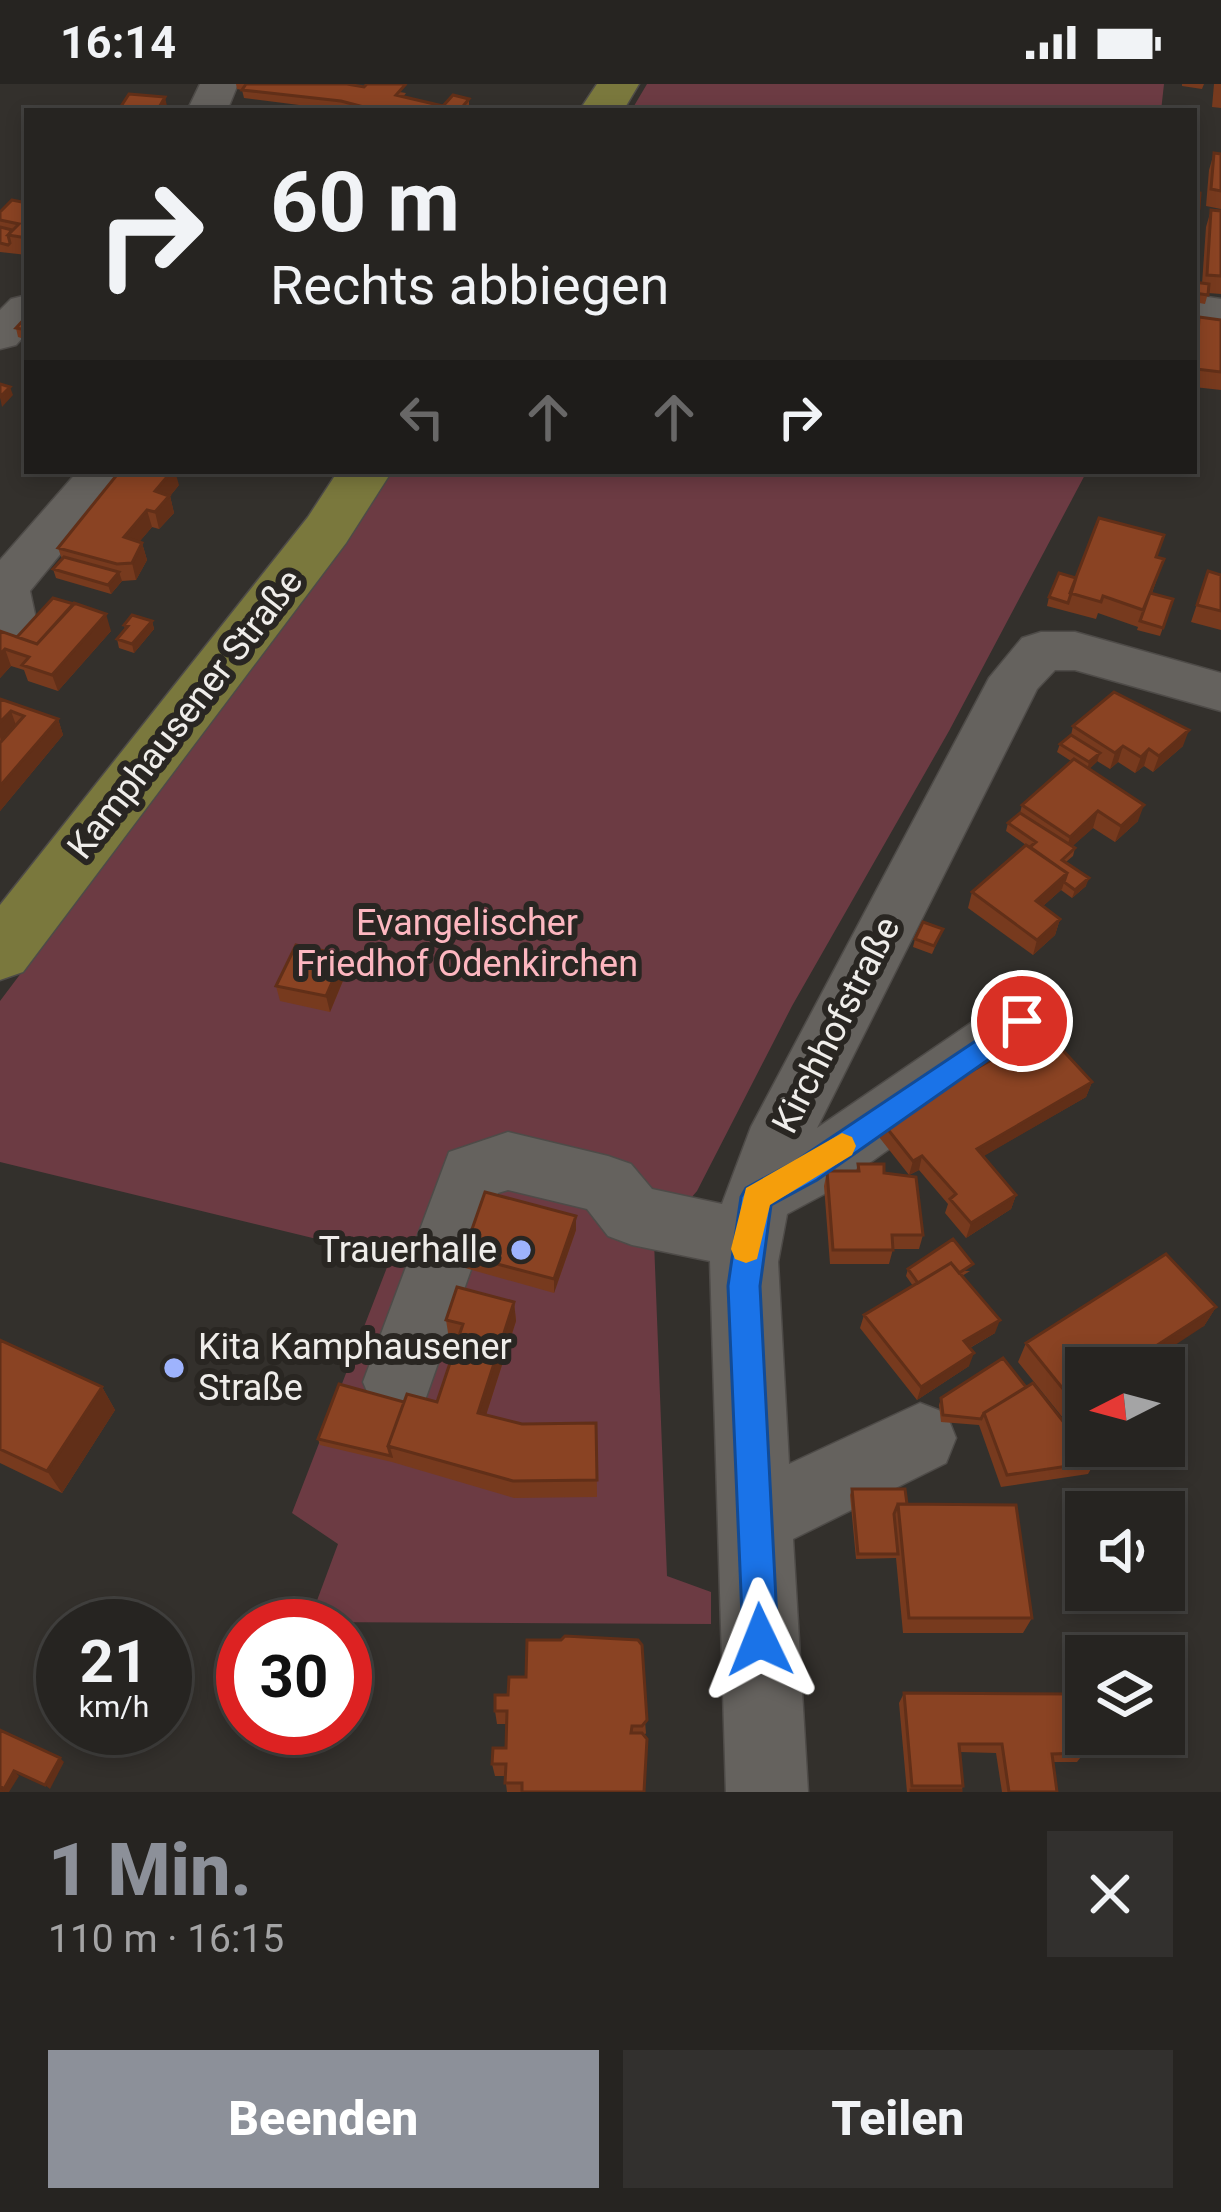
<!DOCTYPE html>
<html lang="de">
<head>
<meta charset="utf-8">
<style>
	body { margin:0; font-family:Roboto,sans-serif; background:#32302e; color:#f1f3f6; height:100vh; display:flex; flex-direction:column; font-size:45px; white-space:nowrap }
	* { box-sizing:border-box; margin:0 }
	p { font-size:39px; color:#a4a4a5 }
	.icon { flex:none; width:66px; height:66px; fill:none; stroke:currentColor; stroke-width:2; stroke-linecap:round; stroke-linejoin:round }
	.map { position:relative; height:1708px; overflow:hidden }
	.side { display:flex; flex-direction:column; background:#262421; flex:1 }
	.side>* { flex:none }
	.banner { position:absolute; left:24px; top:24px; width:1173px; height:366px; border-radius:0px; box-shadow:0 6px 18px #0003,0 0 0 3px #42413f; background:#262421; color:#f1f3f6; overflow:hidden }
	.needle { width:78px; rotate:264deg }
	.controls { position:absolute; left:1065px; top:1263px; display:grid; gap:24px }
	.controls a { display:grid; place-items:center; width:120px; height:120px; border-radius:0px; background:#262421; box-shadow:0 6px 18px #0003,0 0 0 3px #42413f; font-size:60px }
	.speed { position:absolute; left:36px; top:1515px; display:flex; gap:24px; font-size:60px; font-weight:700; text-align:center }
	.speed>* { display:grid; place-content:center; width:156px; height:156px; border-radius:50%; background:#262421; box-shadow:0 6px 18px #0003,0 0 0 3px #42413f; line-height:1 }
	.speed small { font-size:30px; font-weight:400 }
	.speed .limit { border:18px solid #d22; background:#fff; color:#111 }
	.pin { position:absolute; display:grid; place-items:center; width:102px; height:102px; color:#fff; margin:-51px; border:6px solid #fff; border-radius:50%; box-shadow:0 3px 12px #0007 }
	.me { position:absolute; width:132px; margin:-66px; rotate:358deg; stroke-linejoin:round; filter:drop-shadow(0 0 9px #0008) }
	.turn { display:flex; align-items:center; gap:42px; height:252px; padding:0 48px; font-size:54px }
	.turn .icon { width:156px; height:156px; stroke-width:2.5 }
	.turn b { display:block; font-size:84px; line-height:102px }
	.lanes { display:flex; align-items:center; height:114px; padding:0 48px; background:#0003; justify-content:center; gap:60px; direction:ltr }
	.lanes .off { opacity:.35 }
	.round { display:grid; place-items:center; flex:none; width:126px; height:126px; border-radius:0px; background:#32302e }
	.summary { display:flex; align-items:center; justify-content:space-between; height:204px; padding:0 48px }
	h1 { font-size:72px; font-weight:800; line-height:90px; color:#8c9099 }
	.primary-button { display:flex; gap:24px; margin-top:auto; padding:24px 48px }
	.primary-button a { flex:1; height:138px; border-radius:0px; background:#8c9099; color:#fff; font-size:48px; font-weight:800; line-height:138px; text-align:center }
	.primary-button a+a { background:#32302e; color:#f1f3f6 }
	.status { display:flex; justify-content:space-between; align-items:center; height:84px; padding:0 60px; background:#262421; direction:ltr }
	.status svg { height:33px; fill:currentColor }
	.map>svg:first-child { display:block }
	.green { fill:#6c3b43 }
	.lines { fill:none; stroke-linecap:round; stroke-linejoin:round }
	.minor-casing { stroke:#4e4b48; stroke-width:3 }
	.major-casing { stroke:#4e4b48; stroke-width:3 }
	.minor { fill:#65625e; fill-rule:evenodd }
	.major { fill:#7a783d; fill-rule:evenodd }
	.wall { fill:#773a1e }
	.shaded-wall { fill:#612f18 }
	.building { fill:#8a4323; stroke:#612f18; stroke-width:3 }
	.route { fill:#1a73e8; stroke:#114b97; stroke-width:3 }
	.slow { fill:#f59e0b }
	.poi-dot { fill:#9eb3fd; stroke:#292622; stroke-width:4.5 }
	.labels { text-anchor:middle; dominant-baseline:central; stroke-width:12; stroke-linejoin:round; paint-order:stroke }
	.street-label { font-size:36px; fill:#efedea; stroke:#292622 }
	.park-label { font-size:36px; fill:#fdb7c0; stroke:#292622 }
	.poi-label { font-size:36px; fill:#efedea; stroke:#292622; text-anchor:end }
</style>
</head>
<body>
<div class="status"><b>16:14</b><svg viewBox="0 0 49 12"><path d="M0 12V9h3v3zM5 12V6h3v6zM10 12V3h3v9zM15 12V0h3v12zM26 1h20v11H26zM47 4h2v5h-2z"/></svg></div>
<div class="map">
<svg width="1221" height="1708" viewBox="0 0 1221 1708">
	<rect width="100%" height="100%" fill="#33302c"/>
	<path class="green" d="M647 0H1164L1161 27H631Z
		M386 387H1087L949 647 792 922 697 1107 654 1157 667 1492 711 1508V1540L309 1538 338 1460 292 1429 391 1173 0 1078V917L241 597Z"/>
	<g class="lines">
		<defs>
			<path id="minor" d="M200 0H238L227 27H187Z
				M27 211V249L16 261 0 265V226L11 215Z
				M1194 211 1221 215V241L1194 237Z
				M78 387 128 388 30 507 39 549 32 562 13 567 0 564V476Z
				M1041 548H1075L1221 589V627L1075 586H1055L1037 605 817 1044 1000 919 1022 911 1044 919 1053 937 1044 955 830 1107 787 1130 778 1178 789 1380 920 1319 946 1329 956 1354 946 1379 793 1455 808 1708H726L710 1177 632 1161 608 1152 587 1125 508 1106 498 1109 423 1322 398 1332 373 1322 363 1298 449 1068 508 1048 608 1072 631 1080 652 1105 722 1120 751 1043 989 594 1022 554Z"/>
			<path id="major" d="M597 0H639L623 27H579Z
				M338 387H392L346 459 23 888 0 896V821L308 433Z"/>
		</defs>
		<use href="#minor" class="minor-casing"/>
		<use href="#major" class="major-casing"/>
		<use href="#minor" class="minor"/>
		<use href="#major" class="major"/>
	</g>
	<path class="wall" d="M236 0H347L406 9 403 13 443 22 469 15V23L466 27H346L244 14 242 6 237 5Z
		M1182 0H1204L1202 5 1182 2Z
		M1214 0H1221V24L1212 23Z
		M1214 69 1221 70V125L1206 122 1209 86Z
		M27 119V171L0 168V128Z
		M1211 126 1221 127V210L1208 209 1205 220 1194 218V198L1202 200 1206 143Z
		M27 232V256L18 253 16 244Z
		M1199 233 1221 236V306L1194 303V250Z
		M179 401 170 412 174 429 159 445 152 443 139 458 142 459 147 476 136 496 122 497 111 510 56 494 53 485 62 475 58 464Z
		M1157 473 1164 475 1152 509 1173 515 1160 552 1137 546 1138 543 1098 529 1096 535 1047 522 1049 513 1076 494Z
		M1208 487 1221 491V546L1191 538Z
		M152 537 154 545 134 569 119 564 117 555 125 545 124 541Z
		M0 547 17 553 111 547 58 607 28 597 24 586 11 582 0 594Z
		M0 615 58 635 63 651 0 727Z
		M1073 642 1183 662 1153 688 1144 682 1135 689 1118 678 1110 685 1097 677 1089 685 1138 737 1115 758 1093 744 1072 762 1075 764 1073 772 1066 778 1086 802 1072 814 1061 806 1043 822 1060 835 1055 851 1033 871 968 824 972 808 1026 761 1006 747 1008 739 1020 729 1022 721 1071 677 1057 668 1060 660 1071 651Z
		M943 845 932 870 913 863 915 855Z
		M344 871 347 887 330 928 280 917 276 902Z
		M1092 998 1086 1013 983 1072 1016 1111 1011 1125 966 1154 945 1129 948 1120 919 1086 909 1091 879 1053 882 1038Z
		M858 1080 884 1089 923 1151 919 1165H893L889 1180H830L824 1102 827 1087H856Z
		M576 1132V1146L554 1209 465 1184 463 1171Z
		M908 1185 970 1187 962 1192 995 1249 970 1264 969 1282 917 1316 860 1244 864 1231 913 1202 906 1192Z
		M514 1218 516 1237 486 1331 522 1340 596 1339 597 1413 514 1414 392 1378 320 1361 318 1355 404 1318H437L457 1257 449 1255 446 1236Z
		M1216 1223 1204 1242 1086 1284V1319L1063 1334 1018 1278 1026 1259Z
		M0 1256 102 1303 115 1326 62 1409 0 1379Z
		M1026 1303 1095 1378 1088 1390 1001 1403 979 1341 941 1338 939 1321 941 1314Z
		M852 1405 907 1420 1032 1534 1023 1549H903L896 1474 856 1475 850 1411Z
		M638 1556 646 1649 644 1652V1708H507L505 1692H495L492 1680 506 1664 507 1640H497L495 1627 526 1593Z
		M904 1609 1084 1669 1077 1678H1053L1057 1708H1002L996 1669 960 1668 963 1702 961 1708H907L899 1619Z"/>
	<path class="shaded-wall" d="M165 13 167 22 164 27H157Z
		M10 303 13 311 2 323 0 313Z
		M172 387H175L179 401 170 412 174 429 159 445 155 428V407Z
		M147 426 152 443 129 470 124 453Z
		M142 459 147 476 136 496 132 479Z
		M119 488 122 497 111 510 108 501Z
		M106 530 111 547 58 607 52 591Z
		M152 537 154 545 134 569 132 560Z
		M5 565 11 582 0 594V570Z
		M11 627 17 644 2 659 0 653V638Z
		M58 635 63 651 0 727V702Z
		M1189 646 1183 662 1153 688 1159 672Z
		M1123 662 1118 678 1110 685 1115 669Z
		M1149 665 1144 682 1135 689 1141 673Z
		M1100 669 1097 678 1087 687 1089 678Z
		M1144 721 1138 737 1115 758 1121 742Z
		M1098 727 1093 744 1065 769 1070 753Z
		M1067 789 1062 805 1031 833 1036 817Z
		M1089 794 1086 802 1072 814 1075 806Z
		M1060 835 1055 851 1033 871 1037 856Z
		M344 871 347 887 330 928 326 912Z
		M1092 998 1086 1013 972 1079 977 1065Z
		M922 1072 919 1086 909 1091 913 1077Z
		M1016 1111 1011 1125 966 1154 971 1139Z
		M576 1132V1146L554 1209V1195Z
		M514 1218 516 1237 481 1347 478 1329Z
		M1216 1223 1204 1242 1140 1284H1122Z
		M1000 1236 995 1249 959 1270 964 1257Z
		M974 1269 969 1282 917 1316 921 1303Z
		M102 1303 115 1326 62 1409 47 1387Z
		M1086 1307V1319L1063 1334 1072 1316Z
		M60 1674 64 1678 50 1705 45 1701Z
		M14 1687 19 1692 9 1708H0V1702Z"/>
	<path class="building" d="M246 0H347L364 3 367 0H403L405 1 396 11 443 22 453 11 469 15 459 27H379L341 17 242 6Z
		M129 10 165 13 157 27H118Z
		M1214 69 1221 70V107L1211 105Z
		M1194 108 1200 109 1199 124 1194 123Z
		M12 116 27 119V154L8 151 19 140 0 136V128Z
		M1211 126 1221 127V192L1207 191Z
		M0 143 12 146 8 151 10 159 8 161 0 159Z
		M1194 198 1209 200 1208 211 1194 209Z
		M27 232V246L16 244Z
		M1199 233 1221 236V288L1196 285Z
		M0 300 10 303 0 313Z
		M120 387H172L155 407 169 412 155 428 147 426 124 453 142 459 132 479 117 480 58 464Z
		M1099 434 1164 451 1156 473 1164 475 1143 526 1103 512 1101 518 1070 509Z
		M64 473 119 488 108 501 53 485Z
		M1208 487 1221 491V527L1197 521Z
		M1059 489 1076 494 1068 519 1049 513Z
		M1150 509 1173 515 1163 544 1140 537Z
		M53 514 74 520 37 560 17 553Z
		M74 519 106 530 52 591 22 581 29 573 5 565 0 570V547L37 560Z
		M132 531 152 537 132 560 117 555 128 542 124 541Z
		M1114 608 1189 646 1159 672 1149 665 1141 673 1123 662 1115 669 1073 642Z
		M0 615 58 635 0 702V659L24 632 11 627 0 638Z
		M1071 651 1100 669 1089 678 1060 660Z
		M1074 675 1144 721 1121 742 1098 727 1070 753 1022 721Z
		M1020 729 1075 764 1062 776 1089 794 1075 806 1064 798 1067 789 1030 763 1036 758 1008 739Z
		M1026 761 1067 789 1036 817 1060 835 1037 856 972 808Z
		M923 838 943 845 934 862 915 855Z
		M296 861 344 871 326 912 276 902Z
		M1044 946 1092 998 977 1065 1016 1111 971 1139 950 1115 956 1110 922 1072 913 1077 882 1038Z
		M858 1080H884V1089L916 1093 923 1151H892L893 1166H833L827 1087H859Z
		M485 1108 576 1132 554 1195 463 1171Z
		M953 1155 973 1180 959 1189 951 1179 918 1199 908 1185Z
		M1166 1170 1216 1223 1122 1284H1086V1307L1072 1316 1026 1259Z
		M951 1179 1000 1236 964 1257 974 1269 921 1303 864 1231Z
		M457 1203 514 1218 478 1329 522 1340 596 1339 597 1396 513 1397 388 1362 407 1310 437 1318 463 1240 446 1236Z
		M0 1256 102 1303 47 1387 0 1365Z
		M1003 1274 1026 1303 984 1329 981 1335 943 1331 941 1314Z
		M1033 1299 1095 1378 1007 1391 984 1329Z
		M339 1300 404 1318 388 1362 391 1372 318 1355Z
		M852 1405H905L907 1420H898L894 1430 898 1470H858Z
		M898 1420 1016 1421 1032 1534H909Z
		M565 1552 638 1556 642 1561 647 1636 642 1642H632L631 1649H642L647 1655 644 1708H522V1699H505L506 1680H492L493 1664H506L507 1627H495V1611H508L509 1593H526L527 1556H561Z
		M904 1609 1075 1610 1084 1669 1052 1670 1057 1708H1009L1002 1660H959L963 1702H912Z
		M0 1646 60 1674 45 1701 14 1687 4 1705 0 1702Z
		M911 1706H961V1708H911Z"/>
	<path class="route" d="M1022 926 1032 929 1036 937 1032 945 817 1096 771 1121 760 1202 778 1556 773 1569 760 1574 748 1569 743 1556 728 1202 741 1113 746 1104 796 1077Z"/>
	<path class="slow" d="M842 1049 852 1053 856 1062 852 1071 770 1121 757 1175 746 1179 735 1175 731 1165 746 1104Z"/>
	<g class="poi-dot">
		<circle cx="521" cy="1166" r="12"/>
		<circle cx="174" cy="1284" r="12"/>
	</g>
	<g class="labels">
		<g class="street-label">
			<text transform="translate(185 630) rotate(-52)">Kamphausener Straße</text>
			<text transform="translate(836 941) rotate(-63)">Kirchhofstraße</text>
		</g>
		<g class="park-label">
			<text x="467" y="839">Evangelischer<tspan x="467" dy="41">Friedhof Odenkirchen</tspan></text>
		</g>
		<g class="poi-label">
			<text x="497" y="1166">Trauerhalle</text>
			<text x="198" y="1263" text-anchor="start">Kita Kamphausener<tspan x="198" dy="41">Straße</tspan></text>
		</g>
	</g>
</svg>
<div class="controls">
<a><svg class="needle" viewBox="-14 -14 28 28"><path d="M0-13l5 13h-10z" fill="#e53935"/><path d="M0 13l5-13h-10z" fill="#a4a4a5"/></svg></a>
<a><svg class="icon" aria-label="sound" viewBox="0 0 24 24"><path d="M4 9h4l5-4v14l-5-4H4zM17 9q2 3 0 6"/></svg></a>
<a><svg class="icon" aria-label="layers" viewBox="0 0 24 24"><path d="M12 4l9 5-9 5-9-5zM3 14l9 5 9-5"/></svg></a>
</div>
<div class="speed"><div>21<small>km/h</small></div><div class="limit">30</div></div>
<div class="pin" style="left:1022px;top:937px;background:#d93025"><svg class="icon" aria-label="arrive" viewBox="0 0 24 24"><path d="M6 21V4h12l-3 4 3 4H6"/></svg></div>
<svg class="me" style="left:760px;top:1556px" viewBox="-20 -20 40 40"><path d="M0-17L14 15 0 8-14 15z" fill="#1a73e8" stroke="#fff" stroke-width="4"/></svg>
<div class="banner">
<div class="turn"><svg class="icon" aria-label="right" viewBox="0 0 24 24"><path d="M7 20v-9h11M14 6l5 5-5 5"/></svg><div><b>60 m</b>Rechts abbiegen</div></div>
<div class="lanes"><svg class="icon off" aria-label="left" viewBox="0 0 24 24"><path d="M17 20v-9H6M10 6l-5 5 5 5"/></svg><svg class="icon off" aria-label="ahead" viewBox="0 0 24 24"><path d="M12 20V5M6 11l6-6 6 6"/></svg><svg class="icon off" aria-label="ahead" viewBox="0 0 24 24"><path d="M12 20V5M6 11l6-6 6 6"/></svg><svg class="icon" aria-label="right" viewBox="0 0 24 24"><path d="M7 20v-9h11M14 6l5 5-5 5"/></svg></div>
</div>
</div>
<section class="side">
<div class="summary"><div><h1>1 Min.</h1><p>110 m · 16:15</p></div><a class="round"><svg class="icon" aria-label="close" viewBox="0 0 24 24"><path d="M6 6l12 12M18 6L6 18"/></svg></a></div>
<div class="primary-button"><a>Beenden</a><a>Teilen</a></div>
</section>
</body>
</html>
